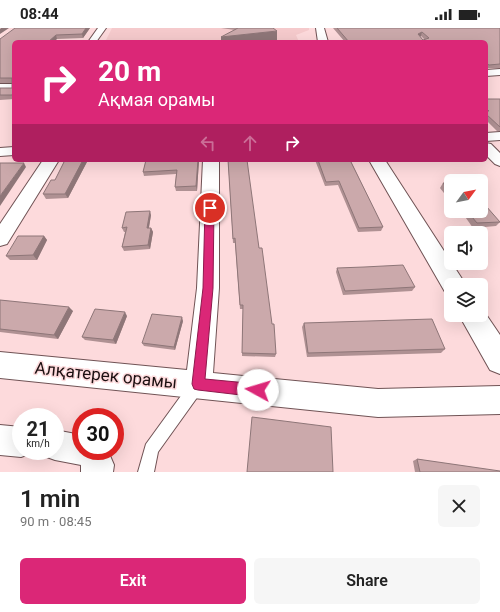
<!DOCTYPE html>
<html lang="en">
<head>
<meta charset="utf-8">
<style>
	body { margin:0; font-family:Roboto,sans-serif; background:#f6f6f6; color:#222; height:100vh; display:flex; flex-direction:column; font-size:15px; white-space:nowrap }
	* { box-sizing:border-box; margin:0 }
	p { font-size:13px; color:#767676 }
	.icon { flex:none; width:22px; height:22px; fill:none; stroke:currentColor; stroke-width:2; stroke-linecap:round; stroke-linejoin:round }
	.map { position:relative; height:444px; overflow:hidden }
	.side { display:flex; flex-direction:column; background:#fff; flex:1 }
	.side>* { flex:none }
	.top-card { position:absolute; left:12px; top:12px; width:476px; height:122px; border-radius:6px; box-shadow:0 4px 16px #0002; background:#db2777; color:#fff; overflow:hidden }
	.needle { width:26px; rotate:58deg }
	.buttons { position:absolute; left:444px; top:146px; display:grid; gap:8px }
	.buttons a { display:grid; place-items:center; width:44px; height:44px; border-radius:6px; background:#fff; box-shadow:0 4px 16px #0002; font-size:20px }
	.speed { position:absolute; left:12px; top:380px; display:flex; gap:8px; font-size:20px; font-weight:700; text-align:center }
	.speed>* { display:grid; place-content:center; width:52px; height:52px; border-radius:50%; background:#fff; box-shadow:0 4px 16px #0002; line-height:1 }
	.speed small { font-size:10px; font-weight:400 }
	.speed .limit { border:6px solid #d22; background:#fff; color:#111 }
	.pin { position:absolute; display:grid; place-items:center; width:34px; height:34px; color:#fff; margin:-17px; border:2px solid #fff; border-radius:50%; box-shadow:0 1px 4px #0007 }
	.me { position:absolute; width:44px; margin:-22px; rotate:276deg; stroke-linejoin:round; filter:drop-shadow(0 0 3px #0008) }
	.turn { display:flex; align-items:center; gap:14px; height:84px; padding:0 20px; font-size:18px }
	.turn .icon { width:52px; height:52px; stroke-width:2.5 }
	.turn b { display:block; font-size:28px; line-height:34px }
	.lanes { display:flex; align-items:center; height:38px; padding:0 20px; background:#0003; justify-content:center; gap:20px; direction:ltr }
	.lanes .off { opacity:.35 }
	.round { display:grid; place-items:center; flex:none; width:42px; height:42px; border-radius:6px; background:#f6f6f6 }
	.overview { display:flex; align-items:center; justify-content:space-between; height:68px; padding:0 20px }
	h1 { font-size:24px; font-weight:600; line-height:30px }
	.cta { display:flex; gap:8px; margin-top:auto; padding:8px 20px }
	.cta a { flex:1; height:46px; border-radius:6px; background:#db2777; color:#fff; font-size:16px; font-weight:600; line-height:46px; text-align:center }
	.cta a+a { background:#f6f6f6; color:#222 }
	.status { display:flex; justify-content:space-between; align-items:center; height:28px; padding:0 20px; background:#fff; direction:ltr }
	.status svg { height:11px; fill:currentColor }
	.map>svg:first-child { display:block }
	.built { fill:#f5cacc }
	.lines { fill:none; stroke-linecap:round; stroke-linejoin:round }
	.service-casing { stroke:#705355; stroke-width:2 }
	.minor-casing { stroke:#705355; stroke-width:2 }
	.tertiary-casing { stroke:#705355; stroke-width:2 }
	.service { fill:#fff; fill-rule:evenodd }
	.minor { fill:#fff; fill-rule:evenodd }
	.tertiary { fill:#fff; fill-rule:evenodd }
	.wall { fill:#af9193; fill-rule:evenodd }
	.shaded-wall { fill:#8e7678 }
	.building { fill:#cba9ab; stroke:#8e7678; fill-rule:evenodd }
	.route { fill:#db2777; stroke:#8e194d }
	.labels { text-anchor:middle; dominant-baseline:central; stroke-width:3; stroke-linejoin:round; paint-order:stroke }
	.near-street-label { font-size:17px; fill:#1c1011; stroke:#fddadc }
</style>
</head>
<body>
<div class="status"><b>08:44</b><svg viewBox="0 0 49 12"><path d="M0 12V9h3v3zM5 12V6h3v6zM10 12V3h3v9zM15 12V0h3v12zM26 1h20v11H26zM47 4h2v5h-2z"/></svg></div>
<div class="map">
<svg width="500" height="444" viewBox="0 0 500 444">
	<rect width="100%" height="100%" fill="#fddadc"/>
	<path class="built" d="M112 0H309V2L296 7 299 14H105Z"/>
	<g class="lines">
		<defs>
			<path id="service" d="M196 352 201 354 203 359 201 364 158 424 154 444H138L146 416 191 354Z"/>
			<path id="minor" d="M98 0H106L96 14H88Z
				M500 41V47L486 48V42Z
				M500 104V112L486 113V105Z
				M486 115 491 116 500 125V138L495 136 486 127Z
				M14 119V127L0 128V120Z
				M43 132H59L7 216 0 218V196Z
				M203 132H219V260L213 345 378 361 500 358V386L378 389 0 350V324L187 342 197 260Z
				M0 397 21 399V423H32V425L21 429 0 427Z
				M55 402 81 407V423H108L114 437 113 444H81V437L55 432 44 428 42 423H55Z"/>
			<path id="tertiary" d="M316 0H324L328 14H318Z
				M0 56H14V64H0Z
				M369 132H385L466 257H451V266L445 264Z
				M481 279 500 307V346L490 342 459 287H481Z"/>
		</defs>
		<use href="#service" class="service-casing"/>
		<use href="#minor" class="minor-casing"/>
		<use href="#tertiary" class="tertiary-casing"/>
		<use href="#service" class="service"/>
		<use href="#minor" class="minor"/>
		<use href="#tertiary" class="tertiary"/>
	</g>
	<path class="wall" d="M90 0 83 10 57 11 14 14V71L0 72V60H12V55H0V11Z
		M221 0H273L277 13 264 14H221V9L235 2Z
		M333 0H500V40H486V14H345ZM420 8H421L425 12H423Z
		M486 71H500V103H497L486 92Z
		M65 132H88L68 170 46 171 43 166 55 152Z
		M146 132H199L197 163H176L175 159 176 146 144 148 143 144Z
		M228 132 259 220 276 326 275 329 242 328 243 281H240L235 215H233Z
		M315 132H350L383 199 381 203 358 204 338 157 325 158Z
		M443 155H451V174L440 160Z
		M483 178 500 194 496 198 473 200 461 183H481Z
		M151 187 149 200H151L153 204 150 221 124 223 122 219 125 204H124L122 200Z
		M44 208 47 212 37 232H10L6 228Z
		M337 240 415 259 412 263 343 267 336 244Z
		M0 272 73 283 58 311 0 304Z
		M127 288 116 316 85 312 82 309Z
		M183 293 175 322 144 318 142 315Z
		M304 295 445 321 441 325 307 329 302 299Z
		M417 431 500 444H415L413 433Z"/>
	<path class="shaded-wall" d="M1 0H9L0 6V1Z
		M86 0H90L83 10 82 6Z
		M277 3V13L264 14H221V9Z
		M422 4 421 8 417 10 418 6Z
		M56 7 57 11 54 14H48Z
		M83 132H88L68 170 65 166Z
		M198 132H199L197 163 196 158Z
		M24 135 26 139 0 178V168Z
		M150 183 151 187 148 204 147 200Z
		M151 200 153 204 150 221 148 217Z
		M44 208 47 212 37 232 33 227Z
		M69 279 73 283 58 311 54 307Z
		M125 284 127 288 116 316 113 312Z
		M182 289 183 293 175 322 174 319Z"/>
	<path class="building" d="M15 0H86L82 6 56 7 48 14H14V64L12 67H0V60H12V50H0V11Z
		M238 0H273L277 3 221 9Z
		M337 0H500V36L489 37 486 35V14H349ZM422 4 429 10 423 12 418 6Z
		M486 71H500V99L486 86V83H489L486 80Z
		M65 132H83L65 166H43L51 152H55Z
		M146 132H198L196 158 175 159 177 142 143 144Z
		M228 132H247L259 220H262L272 296H274L276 326 242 325 243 277H240L235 210 233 211Z
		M318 132H350L383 199 359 200 339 153 326 154Z
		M0 135H24L0 168Z
		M443 155H451V166Z
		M481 176 483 178H486L500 194 477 195 467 183H481Z
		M150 183 147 200H151L148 217 122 219 127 199 122 200 126 184Z
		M18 208H44L33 227 6 228Z
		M403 237 415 259 345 263 337 240 364 239Z
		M0 272 69 279 54 307 0 301Z
		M95 281 125 284 113 312 82 309Z
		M152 286 182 289 174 319 142 315Z
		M432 291 445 321 308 325 304 295Z
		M252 389 331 399 333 444H247Z
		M417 431 500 443V444H420Z"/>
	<path class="route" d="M210 177 214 180 213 260 205 351 258 356 263 358 264 362 263 367 258 369 198 362 194 361 192 356 203 260 205 180Z"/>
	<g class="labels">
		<g class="near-street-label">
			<text transform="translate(106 347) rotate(6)">Алқатерек орамы</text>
		</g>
	</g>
</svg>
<div class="buttons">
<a><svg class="needle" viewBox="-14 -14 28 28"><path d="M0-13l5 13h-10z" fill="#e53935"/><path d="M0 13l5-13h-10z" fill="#767676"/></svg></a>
<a><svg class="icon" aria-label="sound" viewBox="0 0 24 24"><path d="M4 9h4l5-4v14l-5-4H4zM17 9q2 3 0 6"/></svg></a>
<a><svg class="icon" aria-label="layers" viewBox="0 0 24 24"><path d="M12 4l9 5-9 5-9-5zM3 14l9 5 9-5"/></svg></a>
</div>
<div class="speed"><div>21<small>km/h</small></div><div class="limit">30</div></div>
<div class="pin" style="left:210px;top:180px;background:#d93025"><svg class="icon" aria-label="arrive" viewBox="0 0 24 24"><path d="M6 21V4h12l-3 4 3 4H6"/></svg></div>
<svg class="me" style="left:258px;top:362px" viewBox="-20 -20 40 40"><circle r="19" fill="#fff"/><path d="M0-13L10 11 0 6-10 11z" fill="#db2777"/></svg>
<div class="top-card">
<div class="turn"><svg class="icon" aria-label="right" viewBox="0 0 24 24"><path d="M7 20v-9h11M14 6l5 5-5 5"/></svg><div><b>20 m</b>Ақмая орамы</div></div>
<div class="lanes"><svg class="icon off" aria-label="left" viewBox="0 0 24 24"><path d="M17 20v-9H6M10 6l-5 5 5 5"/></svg><svg class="icon off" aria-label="ahead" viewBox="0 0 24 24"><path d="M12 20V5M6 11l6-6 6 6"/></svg><svg class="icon" aria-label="right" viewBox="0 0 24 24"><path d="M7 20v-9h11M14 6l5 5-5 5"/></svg></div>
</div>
</div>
<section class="side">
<div class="overview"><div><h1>1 min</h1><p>90 m · 08:45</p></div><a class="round"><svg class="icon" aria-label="close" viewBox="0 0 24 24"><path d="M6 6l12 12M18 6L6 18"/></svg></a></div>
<div class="cta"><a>Exit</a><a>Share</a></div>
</section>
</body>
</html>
